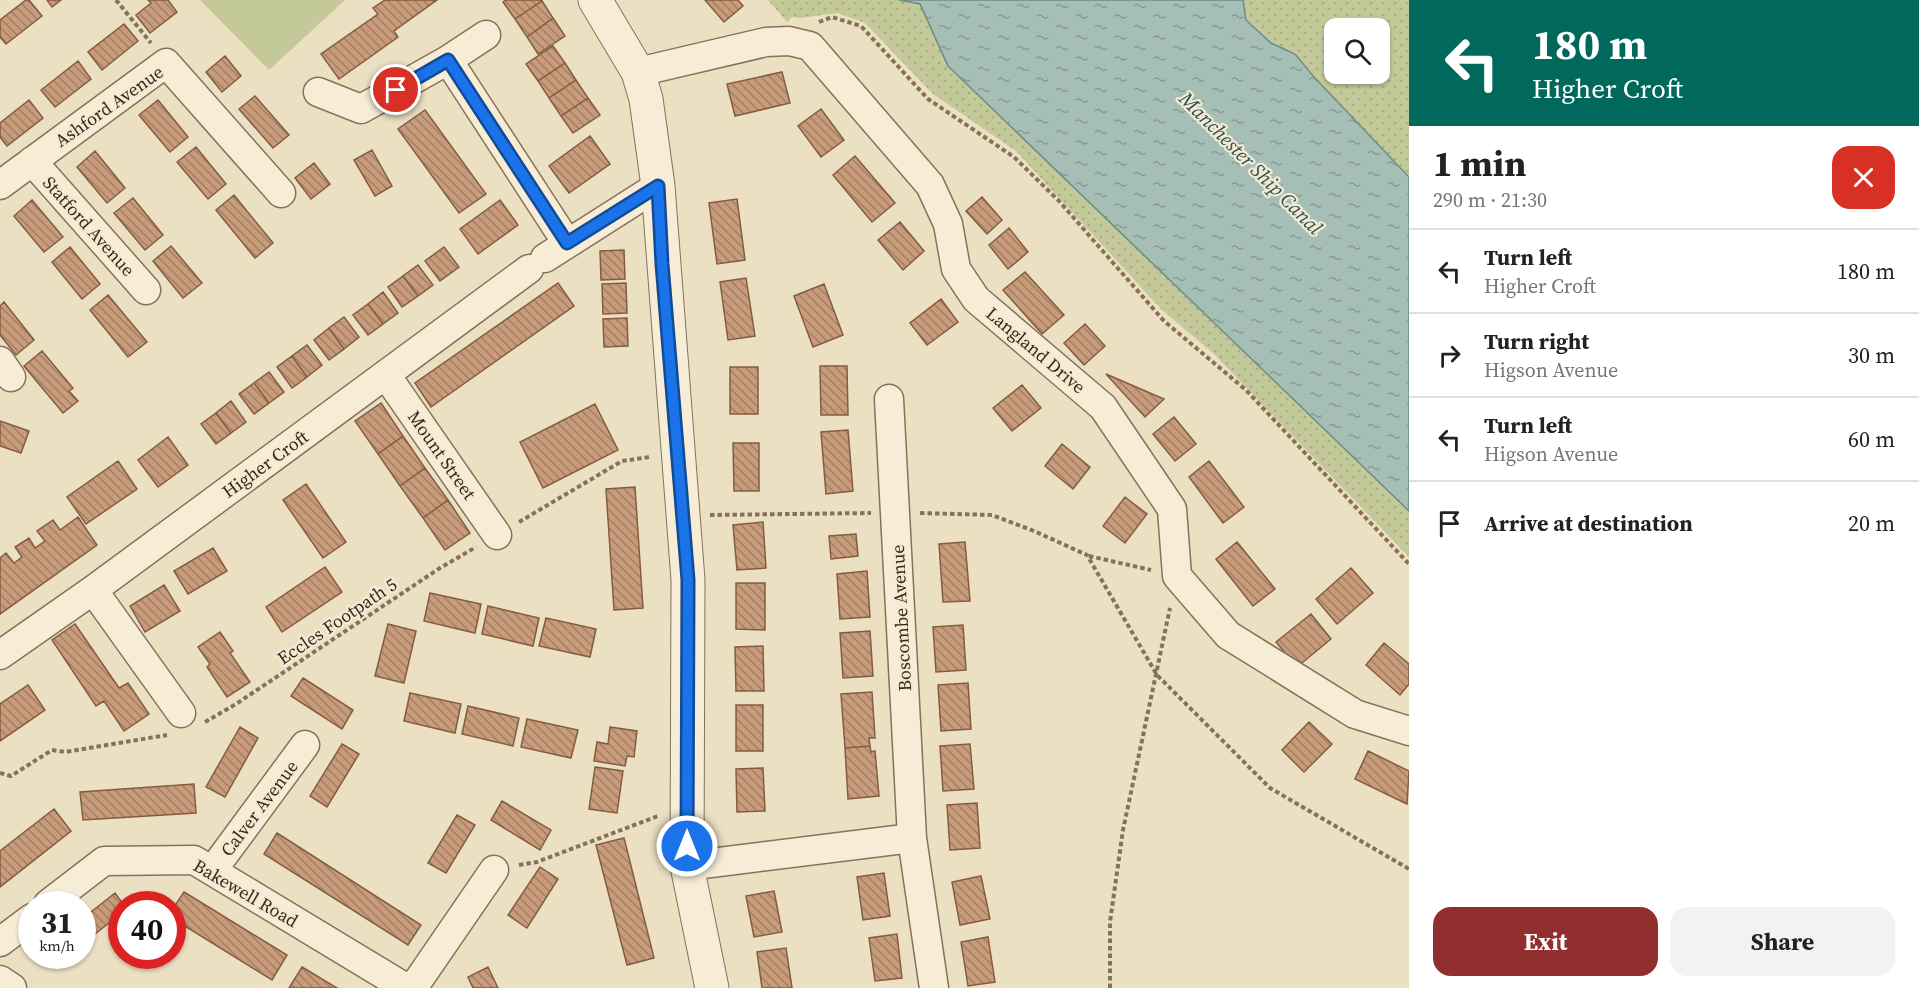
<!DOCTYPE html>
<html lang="en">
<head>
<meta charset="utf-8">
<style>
	body { margin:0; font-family:"Source Serif 4",serif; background:#f2f2f2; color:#222; height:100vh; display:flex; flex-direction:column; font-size:22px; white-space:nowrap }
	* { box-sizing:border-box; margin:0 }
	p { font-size:20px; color:#767676 }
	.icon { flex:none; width:33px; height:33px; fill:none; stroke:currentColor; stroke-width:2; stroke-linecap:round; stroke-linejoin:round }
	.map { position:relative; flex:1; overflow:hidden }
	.drawer { display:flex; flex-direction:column; background:#fff; width:510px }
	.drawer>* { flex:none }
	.hud { background:#00695c; color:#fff; overflow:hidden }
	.tools { position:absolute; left:1324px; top:18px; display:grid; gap:12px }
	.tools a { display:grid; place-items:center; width:66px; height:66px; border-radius:12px; background:#fff; box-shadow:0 2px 4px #0004; font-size:30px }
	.speed { position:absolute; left:18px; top:891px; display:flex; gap:12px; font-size:30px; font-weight:700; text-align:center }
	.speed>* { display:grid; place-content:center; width:78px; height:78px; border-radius:50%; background:#fff; box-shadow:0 2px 4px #0004; line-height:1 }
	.speed small { font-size:15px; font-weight:400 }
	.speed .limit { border:9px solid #d22; background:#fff; color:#111 }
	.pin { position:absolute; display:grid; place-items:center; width:51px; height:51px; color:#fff; margin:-26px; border:3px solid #fff; border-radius:50%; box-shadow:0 2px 6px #0007 }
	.me { position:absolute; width:66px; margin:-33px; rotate:0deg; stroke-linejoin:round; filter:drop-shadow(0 0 4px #0008) }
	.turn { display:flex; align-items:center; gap:21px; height:126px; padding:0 24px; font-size:27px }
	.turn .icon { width:78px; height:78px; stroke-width:2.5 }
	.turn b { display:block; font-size:42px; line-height:51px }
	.round { display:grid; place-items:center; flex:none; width:63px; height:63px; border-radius:18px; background:#f2f2f2 }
	.head { display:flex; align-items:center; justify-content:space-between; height:102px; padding:0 24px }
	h1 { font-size:36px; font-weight:700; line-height:45px }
	.cta { display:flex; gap:12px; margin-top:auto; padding:12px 24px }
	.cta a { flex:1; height:69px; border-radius:18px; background:#912e2e; color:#fff; font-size:24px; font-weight:700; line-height:69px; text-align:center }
	.cta a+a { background:#f2f2f2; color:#222 }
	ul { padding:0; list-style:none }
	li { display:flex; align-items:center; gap:18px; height:84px; padding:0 24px; border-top:2px solid #e0e0e0 }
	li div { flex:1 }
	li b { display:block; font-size:22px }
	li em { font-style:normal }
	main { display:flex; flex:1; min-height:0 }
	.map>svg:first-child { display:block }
	.green { fill:url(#green-dots); fill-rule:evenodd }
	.pitch { fill:#c3c998 }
	.water { fill:url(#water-ripples); stroke:#6d8d85; stroke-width:1.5 }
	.building { fill:url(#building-back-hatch); stroke:#835c42; stroke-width:1.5 }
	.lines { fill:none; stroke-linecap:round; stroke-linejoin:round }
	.minor-casing { stroke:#85725b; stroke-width:31 }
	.tertiary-casing { stroke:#85725b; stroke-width:35 }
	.path { stroke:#85725b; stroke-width:4; stroke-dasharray:4.5 3; stroke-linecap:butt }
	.minor { stroke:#f7edd6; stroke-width:28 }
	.tertiary { stroke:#f7edd6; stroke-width:33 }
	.route-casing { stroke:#114b97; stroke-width:15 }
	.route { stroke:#1a73e8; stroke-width:10 }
	.labels { text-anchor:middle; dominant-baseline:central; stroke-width:4.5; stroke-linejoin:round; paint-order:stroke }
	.street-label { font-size:18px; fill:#362a1e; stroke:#f4ead3 }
	.water-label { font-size:20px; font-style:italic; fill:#2e5553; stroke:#f4ead3 }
</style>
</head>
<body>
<main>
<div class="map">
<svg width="1409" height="988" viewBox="0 0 1409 988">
	<defs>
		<pattern id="green-dots" width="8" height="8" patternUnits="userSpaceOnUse" patternTransform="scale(1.5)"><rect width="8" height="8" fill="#c3c998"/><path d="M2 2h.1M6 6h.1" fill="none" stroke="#a8ad83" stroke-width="1.8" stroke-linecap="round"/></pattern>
		<pattern id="water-ripples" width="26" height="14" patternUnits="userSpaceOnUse" patternTransform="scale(1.5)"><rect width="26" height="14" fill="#a5bfb7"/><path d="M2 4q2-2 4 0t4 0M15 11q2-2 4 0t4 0" fill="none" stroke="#879b94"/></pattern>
		<pattern id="building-back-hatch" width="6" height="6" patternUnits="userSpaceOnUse" patternTransform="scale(1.5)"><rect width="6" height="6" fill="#c89b7b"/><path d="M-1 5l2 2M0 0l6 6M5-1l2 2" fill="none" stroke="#a37f64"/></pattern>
	</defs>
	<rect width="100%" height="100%" fill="#ece0c3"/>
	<path class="green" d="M768 0H899L920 4 948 66 1409 511V557L1214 354 1161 309 1016 151 933 94 865 23 838 13 800 18 792 17 787 22Z
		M1243 0H1409V177L1314 77 1295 54 1271 43 1246 20ZM1335 28H1380V74H1335Z"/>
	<path class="pitch" d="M200 0H345L269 70Z"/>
	<path class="water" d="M899 0H1243L1246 20 1271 43 1295 54 1314 77 1409 177V511L948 66 920 4Z"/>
	<path class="building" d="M26 0H29L42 16 6 44 0 37V20Z
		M47 0H61L52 7Z
		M148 0H168L177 12 150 33 136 15 151 3Z
		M385 0H437L394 31 398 37 339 79 321 54 378 14 373 8Z
		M506 0H541L542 1 515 19 503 2Z
		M705 0H738L743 6 724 22Z
		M542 1 553 18 527 37 515 19Z
		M553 18 565 36 538 54 527 37Z
		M124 24 138 41 102 70 88 52Z
		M553 46 565 63 538 81 526 64Z
		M225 56 241 76 222 92 206 72Z
		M78 61 91 79 55 107 41 90Z
		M565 63 576 80 549 98 538 81Z
		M782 72 790 103 735 116 727 84Z
		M576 80 588 98 561 116 549 98Z
		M255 96 289 135 273 148 239 109Z
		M588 98 600 115 573 133 561 116Z
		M29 100 43 118 7 146 0 137V123Z
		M158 100 188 137 170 152 139 115Z
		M821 109 844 140 821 157 798 126Z
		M425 110 486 194 459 213 398 129Z
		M590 136 610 164 569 193 549 166Z
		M196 147 226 184 208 199 177 162Z
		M372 150 392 186 375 196 354 160Z
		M95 151 125 188 107 203 77 167Z
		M855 156 895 203 872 222 833 175Z
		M314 163 330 184 311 199 295 178Z
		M234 195 273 243 255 258 216 210Z
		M982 197 1002 220 987 234 966 211Z
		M133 198 163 235 145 250 114 213Z
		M737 199 745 260 717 264 709 203Z
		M32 200 63 237 44 252 14 216Z
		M500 200 518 225 478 254 460 229Z
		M900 222 924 251 903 270 878 240Z
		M1009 228 1028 252 1008 269 989 245Z
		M171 246 202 283 183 298 153 261Z
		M70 247 100 284 82 299 52 262Z
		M444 247 459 267 440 281 425 261Z
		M624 250 625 279 601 280 600 251Z
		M418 265 433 285 418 296 403 276Z
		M1025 272 1064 315 1042 334 1003 290Z
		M403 276 418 296 402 307 388 287Z
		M746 278 755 336 728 340 720 282Z
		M558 283 574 306 431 407 415 383Z
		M626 283 627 313 603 314 602 284Z
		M824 284 843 335 813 347 794 296Z
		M383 292 398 313 383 324 368 304Z
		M108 295 147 342 128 357 90 310Z
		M941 299 958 322 927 345 910 323Z
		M4 302 34 340 16 355 0 335V306Z
		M368 304 383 324 368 335 353 315Z
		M344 317 359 337 344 349 329 328Z
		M627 318 628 346 604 347 603 319Z
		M1085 324 1105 346 1084 365 1064 343Z
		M329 328 344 349 329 360 314 340Z
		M307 345 322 365 307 377 292 356Z
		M42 351 73 388 69 391 78 401 63 413 24 366Z
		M292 356 307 377 292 388 277 367Z
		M820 366H847L848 415H821Z
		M730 367H758V414H730Z
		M269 372 284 392 269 403 254 383Z
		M1106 374 1164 399 1145 417Z
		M254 383 269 403 254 414 239 394Z
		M1022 385 1041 408 1012 431 993 408Z
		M231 401 246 422 231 433 216 413Z
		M381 403 403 436 378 454 355 421Z
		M595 404 618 450 543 488 520 442Z
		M216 413 231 433 216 444 201 424Z
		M1174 417 1196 444 1175 461 1153 434Z
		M0 421 29 431 21 453 0 446Z
		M848 430 853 491 826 494 821 432Z
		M403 436 425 468 400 486 378 454Z
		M168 437 188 465 158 487 138 460Z
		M733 443H759V491H734Z
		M1062 444 1090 467 1073 489 1045 466Z
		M118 461 137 489 86 524 67 497Z
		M1209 461 1244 507 1223 523 1189 477Z
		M425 468 448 500 423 518 400 486Z
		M306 484 346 542 323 558 283 500Z
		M635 487 643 608 614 610 606 489Z
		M1125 497 1147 514 1125 543 1103 526Z
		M448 500 470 533 445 550 423 518Z
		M78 517 97 545 0 614V558L6 553 14 563 22 557 15 547 29 538 35 548 45 541 37 531 53 520 60 530Z
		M763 522 766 568 737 570 733 525Z
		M856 534 858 556 831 559 829 536Z
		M965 542 970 601 943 602 939 544Z
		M1237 542 1275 589 1253 606 1216 559Z
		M213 548 227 571 188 594 174 571Z
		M325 567 342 592 282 632 266 607Z
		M1351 568 1373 593 1337 624 1316 599Z
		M867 571 870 617 840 619 837 574Z
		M736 583H765V630L736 629Z
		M164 585 180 611 145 632 130 606Z
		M430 593 481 604 475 633 424 621Z
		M488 606 539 618 533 646 482 634Z
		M1311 614 1331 639 1297 667 1276 642Z
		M546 618 596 629 590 657 539 646Z
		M75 624 119 688 128 683 149 714 124 731 104 701 96 706 52 640Z
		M388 624 416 631 404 683 375 676Z
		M963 625 966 670 936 672 933 627Z
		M870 631 873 676 843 678 840 633Z
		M220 632 233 651 230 653 250 682 227 697 207 667 210 664 198 647Z
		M1384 643 1409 664V684L1400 695 1366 665Z
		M763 646 764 691H736L735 647Z
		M303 678 353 710 342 729 291 696Z
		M968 683 971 729 941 731 938 685Z
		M28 685 45 710 0 741V704Z
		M872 692 875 738H869L870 746 845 748 841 694Z
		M410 693 461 704 455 733 404 721Z
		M736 705H763V751H736Z
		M468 706 519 718 513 746 462 734Z
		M527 719 578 730 571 758 521 747Z
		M1309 722 1332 744 1304 772 1282 750Z
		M240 727 258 738 225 797 206 787Z
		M610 727 637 731 634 757 627 756 625 766 594 761 597 742 608 744Z
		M342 744 359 754 327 807 310 796Z
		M970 744 974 789 943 791 940 746Z
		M870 746 871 752 875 751 879 796 848 799 845 748Z
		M1368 751 1409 771 1407 804 1355 779Z
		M595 767 623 771 617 813 589 809Z
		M763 768 765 811 737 812 736 769Z
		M194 784 196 813 83 820 80 792Z
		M502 801 551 830 540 850 491 820Z
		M977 803 980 848 950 850 947 805Z
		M54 809 71 831 0 887V851Z
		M457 815 475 825 446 873 428 863Z
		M277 833 421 925 408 945 264 854Z
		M624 838 654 958 627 965 596 845Z
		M540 867 558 879 527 928 508 915Z
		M884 873 890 916 863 920 857 877Z
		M981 876 990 919 960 925 952 882Z
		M774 891 782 932 754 937 746 896Z
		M184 892 287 955 272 980 172 918V910Z
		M115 893 123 904H122V913L82 944V919Z
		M897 934 902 978 875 981 869 938Z
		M988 937 995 982 968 986 961 942Z
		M786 948 792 988H762L757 952Z
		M302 967 337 988H289Z
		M488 967 498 988H473L468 977Z"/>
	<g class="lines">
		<defs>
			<path id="minor" d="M448 60 567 243
				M638 72 766 42 789 41 810 46 930 185 948 224 956 269 976 299 1103 407 1172 509 1177 576 1228 635 1355 714 1409 731
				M318 92 361 109 448 60 486 35
				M32 161 146 290
				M0 185 166 63 281 193
				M545 258 658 186
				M0 361 11 377
				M386 375 497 535
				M889 399 912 838 934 988
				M93 590 181 713
				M0 655 93 590 529 269
				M687 866 912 838
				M212 871 305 745
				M48 904 104 861 194 860 406 988
				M0 942 32 918
				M0 980 12 988
				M413 988 494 870"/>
			<path id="tertiary" d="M595 0 638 72 646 99 658 186 688 580 687 866 712 988"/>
		</defs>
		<use href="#minor" class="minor-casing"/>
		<use href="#tertiary" class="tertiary-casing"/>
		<path class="path" d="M116 0 151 43
			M819 22 832 17 861 26 928 99 1014 157 1059 201 1164 321 1246 390 1409 564
			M920 513 992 515 1034 531 1087 555 1157 675 1270 788 1409 869
			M710 515 871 513
			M519 522 622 461 650 457
			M1089 556 1151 570
			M205 722 236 704 440 568 476 547
			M0 773 11 776 52 750 65 752 167 735
			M519 865 537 862 658 816
			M1110 988V922L1123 830 1170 608"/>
		<use href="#minor" class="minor"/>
		<use href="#tertiary" class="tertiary"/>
	</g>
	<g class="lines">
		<defs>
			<path id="route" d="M396 90 448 60 567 243 658 186 662 264 688 580 687 846"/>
		</defs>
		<use href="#route" class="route-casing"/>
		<use href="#route" class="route"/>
	</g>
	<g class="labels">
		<g class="street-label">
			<text transform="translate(109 106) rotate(-35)">Ashford Avenue</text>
			<text transform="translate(89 226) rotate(48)">Statford Avenue</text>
			<text transform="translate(1036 350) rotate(40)">Langland Drive</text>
			<text transform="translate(442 455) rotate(55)">Mount Street</text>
			<text transform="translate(265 464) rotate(-36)">Higher Croft</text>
			<text transform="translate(901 618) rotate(-93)">Boscombe Avenue</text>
			<text transform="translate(337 621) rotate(-34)">Eccles Footpath 5</text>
			<text transform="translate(259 808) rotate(-53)">Calver Avenue</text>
			<text transform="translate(246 893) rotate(30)">Bakewell Road</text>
		</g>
		<g class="water-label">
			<text transform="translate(1251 163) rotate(45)">Manchester Ship Canal</text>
		</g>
	</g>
</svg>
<div class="tools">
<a><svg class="icon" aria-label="search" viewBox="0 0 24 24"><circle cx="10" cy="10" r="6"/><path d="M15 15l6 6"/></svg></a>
</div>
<div class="speed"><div>31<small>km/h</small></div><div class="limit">40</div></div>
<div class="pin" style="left:396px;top:90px;background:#d93025"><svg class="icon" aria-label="arrive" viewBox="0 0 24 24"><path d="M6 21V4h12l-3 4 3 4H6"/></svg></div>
<svg class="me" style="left:687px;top:846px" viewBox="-20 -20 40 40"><circle r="17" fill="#1a73e8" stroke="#fff" stroke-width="3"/><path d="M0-11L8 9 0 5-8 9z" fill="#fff"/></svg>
</div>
<section class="drawer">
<div class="hud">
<div class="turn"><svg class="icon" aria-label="left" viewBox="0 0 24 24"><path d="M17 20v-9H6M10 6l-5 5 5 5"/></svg><div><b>180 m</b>Higher Croft</div></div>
</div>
<div class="head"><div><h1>1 min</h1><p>290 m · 21:30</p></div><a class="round" style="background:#d93025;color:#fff"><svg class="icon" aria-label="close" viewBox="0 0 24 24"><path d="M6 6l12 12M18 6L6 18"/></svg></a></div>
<ul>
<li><svg class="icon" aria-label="left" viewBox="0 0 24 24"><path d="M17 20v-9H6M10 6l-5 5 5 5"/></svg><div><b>Turn left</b><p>Higher Croft</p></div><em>180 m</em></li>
<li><svg class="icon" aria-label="right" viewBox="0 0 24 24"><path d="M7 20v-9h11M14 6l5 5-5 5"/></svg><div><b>Turn right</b><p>Higson Avenue</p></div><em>30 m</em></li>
<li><svg class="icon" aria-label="left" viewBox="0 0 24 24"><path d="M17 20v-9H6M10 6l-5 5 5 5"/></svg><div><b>Turn left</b><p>Higson Avenue</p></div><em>60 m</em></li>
<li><svg class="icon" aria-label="arrive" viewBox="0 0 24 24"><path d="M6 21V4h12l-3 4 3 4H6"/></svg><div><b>Arrive at destination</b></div><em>20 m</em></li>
</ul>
<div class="cta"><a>Exit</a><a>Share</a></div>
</section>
</main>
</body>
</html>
